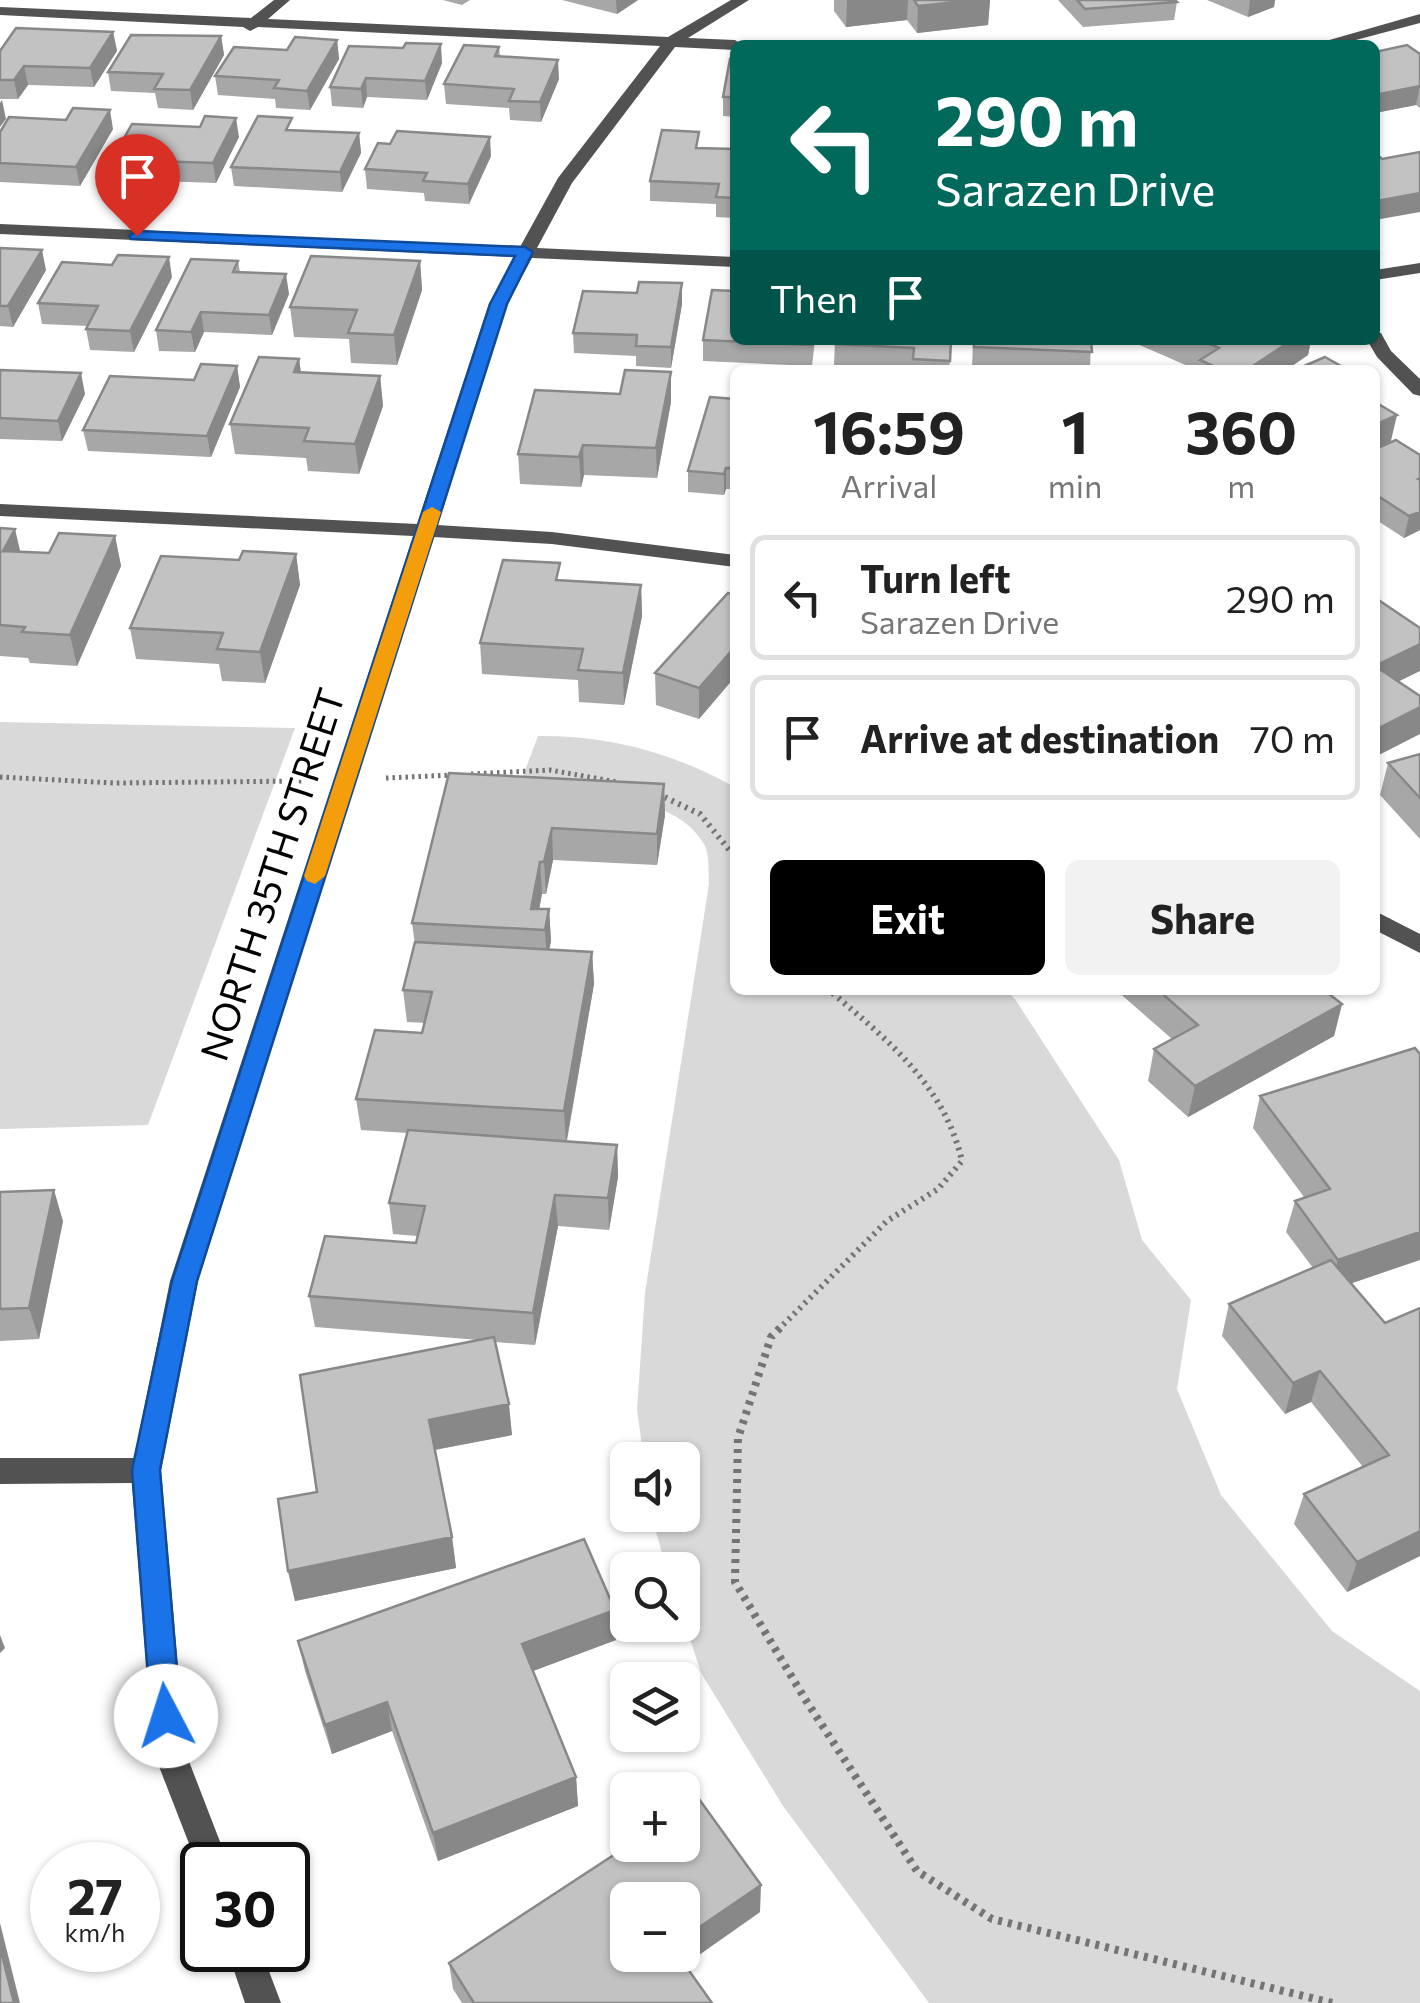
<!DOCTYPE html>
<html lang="en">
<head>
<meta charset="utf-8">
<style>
	body { margin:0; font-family:Commissioner,sans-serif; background:#f2f2f2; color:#222; height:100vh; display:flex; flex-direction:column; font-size:38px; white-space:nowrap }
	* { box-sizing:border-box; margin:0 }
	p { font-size:32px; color:#767676 }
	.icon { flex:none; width:55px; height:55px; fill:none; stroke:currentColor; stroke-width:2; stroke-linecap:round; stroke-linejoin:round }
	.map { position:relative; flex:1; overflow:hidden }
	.panel { position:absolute; left:730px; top:365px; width:650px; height:630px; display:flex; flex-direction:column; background:#fff; border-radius:15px; box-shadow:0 2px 8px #0004 }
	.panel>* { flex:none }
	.guide { position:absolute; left:730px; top:40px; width:650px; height:305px; border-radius:15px; box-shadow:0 2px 8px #0004; background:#00695c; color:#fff; overflow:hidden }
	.fabs { position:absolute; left:610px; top:1442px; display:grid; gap:20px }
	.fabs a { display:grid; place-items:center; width:90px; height:90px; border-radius:15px; background:#fff; box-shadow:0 2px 8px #0004; font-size:50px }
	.speed { position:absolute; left:30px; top:1842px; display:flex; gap:20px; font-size:50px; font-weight:700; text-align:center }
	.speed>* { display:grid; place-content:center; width:130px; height:130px; border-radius:50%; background:#fff; box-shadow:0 2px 8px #0004; line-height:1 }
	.speed small { font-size:25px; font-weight:400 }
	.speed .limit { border:5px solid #111; border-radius:15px; background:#fff; color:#111 }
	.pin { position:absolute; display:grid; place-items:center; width:85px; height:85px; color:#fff; margin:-102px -42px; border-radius:50% 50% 50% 0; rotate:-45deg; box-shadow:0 0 10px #0007 }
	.pin .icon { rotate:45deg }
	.me { position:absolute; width:110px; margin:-55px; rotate:355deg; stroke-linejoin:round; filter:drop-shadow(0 0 8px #0008) }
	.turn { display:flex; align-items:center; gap:35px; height:210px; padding:0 40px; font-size:45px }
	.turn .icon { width:130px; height:130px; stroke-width:2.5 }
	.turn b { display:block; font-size:70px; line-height:85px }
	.then { display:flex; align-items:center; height:95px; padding:0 40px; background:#0003; gap:20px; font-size:38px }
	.eta { display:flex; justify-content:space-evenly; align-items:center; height:170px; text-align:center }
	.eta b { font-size:60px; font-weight:700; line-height:70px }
	.cta { display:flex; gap:20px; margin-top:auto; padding:20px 40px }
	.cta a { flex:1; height:115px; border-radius:15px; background:#000; color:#fff; font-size:40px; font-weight:700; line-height:115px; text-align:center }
	.cta a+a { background:#f2f2f2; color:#222 }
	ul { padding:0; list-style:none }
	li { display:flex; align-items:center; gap:30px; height:125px; margin:0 20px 15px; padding:0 20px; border:5px solid #e0e0e0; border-radius:15px }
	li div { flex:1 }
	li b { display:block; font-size:38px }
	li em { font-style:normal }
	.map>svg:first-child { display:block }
	.green { fill:#d9d9d9 }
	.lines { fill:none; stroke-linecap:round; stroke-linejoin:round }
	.path-far2 { stroke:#747474; stroke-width:5; stroke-dasharray:2.5 4; stroke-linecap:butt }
	.path-far1 { stroke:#747474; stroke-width:6; stroke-dasharray:2.5 5; stroke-linecap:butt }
	.path { stroke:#747474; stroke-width:8; stroke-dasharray:4 6; stroke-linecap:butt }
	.minor { fill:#525252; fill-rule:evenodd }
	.wall { fill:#a7a7a7 }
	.shaded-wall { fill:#888 }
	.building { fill:#c2c2c2; stroke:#888; stroke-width:2.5 }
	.route { fill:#1a73e8; stroke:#114b97; stroke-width:2.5 }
	.slow { fill:#f59e0b }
	.labels { text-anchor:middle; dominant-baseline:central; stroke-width:8; stroke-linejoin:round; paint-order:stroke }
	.street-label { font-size:38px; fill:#000; stroke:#fff }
</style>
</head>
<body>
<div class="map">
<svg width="1420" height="2003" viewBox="0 0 1420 2003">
	<rect width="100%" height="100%" fill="#fff"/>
	<path class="green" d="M0 722 295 728 148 1125 0 1129Z
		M538 736C609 735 673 753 735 787V990H1005L1015 999 1119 1160 1142 1240 1191 1300 1177 1389 1221 1495 1332 1631 1420 1691V2003H929L783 1806 701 1673 683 1617 682 1570H667L651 1515H682V1460H644L637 1410 645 1293 709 884C708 873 710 857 705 846 678 792 573 791 520 784Z"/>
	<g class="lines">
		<path class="path-far2" d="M471 774 550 770 617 782
			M0 777 114 783 304 781
			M386 778 453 775"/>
		<path class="path-far1" d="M658 794 700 814 735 857
			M778 1330 887 1221 938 1189 962 1161C944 1084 886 1039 829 990"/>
		<path class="path" d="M780 1328 771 1337 738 1438 735 1582 805 1699 917 1871 992 1919 1332 2003"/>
		<path class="minor" d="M274 0H290L268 19 668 37 731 0H749L688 38 735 40 743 45H735V50L675 47 572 183 537 248 735 257V267L532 258 507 304 437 525 552 532 735 555V567L552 544 433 537 198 1281 161 1470 185 1751 229 1865H202V1877L153 1751 132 1483 0 1484V1458H134L170 1281 413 536 0 516V504L417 524 489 304 515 257 0 234V224L520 247 558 178 660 46 258 27 250 31 243 27 0 15V7L251 18Z
			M1420 14V23L1337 45H1312Z
			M1420 263V273L1375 280V270Z
			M1375 332 1381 333 1391 351 1420 379V396L1413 394 1377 357 1367 340H1375Z
			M1375 911 1420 934V953L1375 930Z
			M227 1950H261L281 2003H245Z"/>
	</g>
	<path class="wall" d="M443 0H470L462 5Z
		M562 0H638L617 14Z
		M834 0H990L988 25 917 33 907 20 846 27 834 11Z
		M1058 0H1175L1177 2 1174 20 1083 27Z
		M1207 0H1275L1274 7 1248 17Z
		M113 32 117 51 94 87 28 85 18 99H0V51Z
		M221 36 224 55 193 110 158 108 155 93 111 91 108 72Z
		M337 40 339 59 310 110 276 108 275 99 218 95 215 76 287 50Z
		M349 46 442 63 427 100 367 97 363 108 332 106 330 87Z
		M499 47 500 56 559 79 541 122 510 120 509 108 446 104 444 84Z
		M1375 52 1420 54V108L1416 105 1375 113Z
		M735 60V117L723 116V97Z
		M113 129 80 186 0 182V132Z
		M359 133 361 153 342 192 234 186 231 167Z
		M239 137 216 183 159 181 154 189 110 188 107 168Z
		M699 148 735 149V218L716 217V204L650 201V181Z
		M491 156 469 204 425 201 424 193 367 189 365 169Z
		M0 248 46 270 13 327 0 326Z
		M238 261 240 272 289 294 272 335 204 332 195 352 159 351 156 330Z
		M420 261 422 290 397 365 351 363 349 339 294 337 290 307Z
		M172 277 134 352 90 350 86 329 88 326 42 324 38 303Z
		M682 283V304L671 368 636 366V356L574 353 573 333 637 293Z
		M703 340H815L812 366 703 361Z
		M835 340H952L949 370H912L834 365Z
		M973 340H1091L1090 370 972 368Z
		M1128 340H1311L1308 355 1286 370H1197Z
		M299 359 301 373 380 376 383 406 359 474 308 471 306 458 235 454 230 424Z
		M237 366 240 387 211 457 88 451 83 430 194 380Z
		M0 370 85 394 62 441 0 439Z
		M735 399V489H726L724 495 688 492V471Z
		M671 402 657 478 584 475 581 487 520 484 518 454Z
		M1375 402 1391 443 1420 455V530L1404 538 1375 519Z
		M0 528 21 552 49 553 115 536 121 566 77 666 30 663 28 658 0 656Z
		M296 554 300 585 265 683 222 681 219 664 136 659 130 628 239 560Z
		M561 581 641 585 642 616 624 705 579 702 578 680 482 674 480 643Z
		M735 595V680L733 679 699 719 656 705 655 673Z
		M1420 754V839L1380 795 1388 763Z
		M449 773 664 784 665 815 657 865 553 860 546 894H542L539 909H549L551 941 549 949 592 952 594 984 567 1141 617 1145 618 1177 609 1230 558 1226 535 1345 495 1342 512 1435 435 1450 452 1537 456 1568 295 1601 288 1571 317 1492 479 1340 315 1327 309 1296 416 1243 417 1236 393 1234 389 1203 407 1133 361 1130 356 1099 422 1033 425 1023 407 1022 403 990 415 945 412 923Z
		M1116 990H1324L1342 1004 1334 1036 1188 1117 1148 1081 1154 1049 1172 1039Z
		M1415 1048 1351 1284 1420 1556 1347 1592 1294 1524 1304 1494 1363 1467 1311 1402 1285 1414 1222 1336 1229 1304 1313 1268 1286 1232 1295 1201 1304 1197 1253 1128 1260 1096Z
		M0 1192 63 1221 39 1339 0 1341Z
		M615 1610 616 1640 533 1671 576 1777 578 1806 438 1861 392 1731 332 1754 305 1671 298 1641Z
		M760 1912 685 1965 712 2003H462L453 1989 449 1963Z"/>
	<path class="shaded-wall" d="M616 0H638L617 14Z
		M847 0H908L907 20 846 27Z
		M975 0H990L988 25 917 33 918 6Z
		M1250 0H1275L1274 7 1248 17Z
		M113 32 117 51 94 87 90 68Z
		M221 36 224 55 193 110 190 90Z
		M337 40 339 59 310 110 307 91Z
		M441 44 442 63 427 100 425 81Z
		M558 60 559 79 541 122 540 102Z
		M24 66 28 85 18 99 14 80Z
		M366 78 367 97 363 108 361 89Z
		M1420 85 1416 105 1375 113V95Z
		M2 100 6 119 0 127V103Z
		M110 110 113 129 80 186 76 167Z
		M236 118 239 137 216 183 213 163Z
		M359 133 361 153 342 192 340 172Z
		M490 137 491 156 469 204 468 184Z
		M155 161 159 181 154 189 151 170Z
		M1420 193V212L1375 220 1377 201Z
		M42 250 46 270 13 327 8 306Z
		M169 257 172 277 134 352 130 331Z
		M420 261 422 290 397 365 394 335Z
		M286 274 289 294 272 335 269 315Z
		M682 283V304L671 368V347Z
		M201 312 204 332 195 352 191 332Z
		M1292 340H1311L1308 355 1286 370H1247Z
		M299 359 303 388 294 372Z
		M237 366 240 387 211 457 207 436Z
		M671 372V402L657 478 656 448Z
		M81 373 85 394 62 441 58 421Z
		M380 376 383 406 359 474 355 444Z
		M1397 415 1390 445 1375 452V425Z
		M583 445 584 475 581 487 579 457Z
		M726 468V489L724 495V474Z
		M1420 512V530L1404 538 1409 516Z
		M15 529 22 559 3 551Z
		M115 536 121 566 77 666 70 635Z
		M296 554 300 585 265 683 260 652Z
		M641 585 642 616 624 705 623 673Z
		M1420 644V671L1375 693V666Z
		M734 648 733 679 699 719V688Z
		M1420 707V734L1375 757V730Z
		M664 784 665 815 657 865V834Z
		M552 828 553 860 546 894 544 862Z
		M540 862 542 894 535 930 531 909Z
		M549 909 551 941 547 962 545 930Z
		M592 952 594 984 566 1143 564 1111Z
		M1342 1004 1334 1036 1188 1117 1195 1086Z
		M617 1145 618 1177 609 1230 608 1198Z
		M54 1190 63 1221 39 1339 29 1308Z
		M555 1195 558 1226 535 1345 533 1313Z
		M1420 1232V1260L1329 1291 1338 1260Z
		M1320 1371 1311 1402 1285 1414 1293 1383Z
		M509 1404 512 1435 433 1450 429 1420Z
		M1420 1531V1556L1347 1592 1357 1562Z
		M452 1537 456 1568 295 1601 288 1571Z
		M615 1610 616 1640 525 1674 522 1644Z
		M0 1635 5 1648 0 1653Z
		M387 1702 392 1731 332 1754 325 1725Z
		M576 1777 578 1806 438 1861 433 1833Z
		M761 1885 760 1912 673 1973 672 1955H682V1939Z
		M0 1923 20 2003H14L0 1947Z"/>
	<path class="building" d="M914 0H975L918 6Z
		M1077 0H1175L1177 2 1085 9Z
		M16 28 113 32 90 68 24 66 14 80H0V51Z
		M131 35 221 36 190 90 154 89 163 74 108 72Z
		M295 37 337 40 307 91 274 88 279 80 215 76 234 47 287 50Z
		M406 43 441 44 425 81 366 78 361 89 330 87 349 46 403 48Z
		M464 45 499 47 495 56 558 60 540 102 509 101 514 89 444 84Z
		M1407 45 1420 54V86L1375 95V52Z
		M730 59 735 60V97H723Z
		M73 108 110 110 76 167 0 163V132L9 117 66 120Z
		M205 116 236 118 213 163 155 161 151 170 107 168 132 124 200 127Z
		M258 116 292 118 286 130 359 133 340 172 231 167Z
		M662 130 699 132 696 148 735 149V198L716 197 719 184 650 181Z
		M397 131 490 137 468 184 423 181 427 173 365 169 378 143 390 144Z
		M1420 152V193L1377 201 1375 199V153L1382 159Z
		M0 248 42 250 8 306H0Z
		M118 255 169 257 130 331 86 329 98 306 38 303 62 262 112 265Z
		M311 256 420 261 394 335 348 333 357 310 290 307Z
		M191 259 238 261 233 272 286 274 269 315 201 312 191 332 156 330Z
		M639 282 682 283 671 347 636 346 637 335 573 333 583 291 637 293Z
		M712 290 735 291V340H813L812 345 703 340Z
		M835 340H951L950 361 913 359 914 348 835 344Z
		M974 340H1091L1092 352 974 347Z
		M1201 340H1292L1247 370H1222L1200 360 1219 348Z
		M259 357 299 359 294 372 380 376 355 444 304 441 309 428 230 424Z
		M1325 357 1348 370H1295Z
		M201 364 237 366 207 436 83 430 110 376 194 380Z
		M0 370 81 373 58 421 0 418Z
		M625 370 671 372 656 448 583 445 579 457 518 454 535 390 620 394Z
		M710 397 735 399V468H726L724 474 688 471Z
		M1375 402 1397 415 1375 425Z
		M1396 440 1420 455V478L1418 479 1420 480V512L1409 516 1375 494V449Z
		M0 528 15 529 3 551 49 553 59 533 115 536 70 635 22 632 25 627 0 625Z
		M243 551 296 554 260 652 217 649 223 633 130 628 161 556 239 560Z
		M503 560 560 563 556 580 641 585 623 673 578 670 583 649 480 643Z
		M728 593 735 595V649L734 648 699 688 655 673Z
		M1380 601 1420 628V644L1375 666 1420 696V707L1375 730V604Z
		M1420 754V798L1388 763Z
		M449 773 664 784 657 834 552 828 544 862H540L531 909H549L545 930 412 923Z
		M415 942 592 952 564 1111 356 1099 375 1030 422 1033 432 992 403 990Z
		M1158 990H1324L1342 1004 1195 1086 1154 1049 1198 1025Z
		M1415 1048 1420 1054V1232L1338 1260 1295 1201 1330 1189 1260 1096Z
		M408 1130 617 1145 608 1198 555 1195 533 1313 309 1296 325 1236 416 1243 425 1206 389 1203Z
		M54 1190 29 1308 0 1309V1192Z
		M1331 1260 1385 1323 1420 1308V1531L1357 1562 1304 1494 1389 1455 1320 1371 1293 1383 1229 1304Z
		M494 1337 509 1404 429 1420 452 1537 288 1571 278 1499 317 1492 300 1375Z
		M584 1539 615 1610 522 1644 576 1777 433 1833 387 1702 325 1725 298 1641Z
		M699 1799 761 1885 682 1939V1900H628V1955H678L712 2003H474L449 1963 629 1845H682V1810Z
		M0 1947 14 2003H0Z"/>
	<path class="route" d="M137 231 525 247 533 252 507 304 197 1281 160 1470 181 1716 176 1725 166 1729 156 1725 151 1716 132 1470 172 1281 490 304 515 256 131 239 129 236Z"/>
	<path class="slow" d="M432 507 441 512 325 876 315 884 307 881 304 876 423 512Z"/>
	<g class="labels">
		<g class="street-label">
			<text transform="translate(271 874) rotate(-72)">NORTH 35TH STREET</text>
		</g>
	</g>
</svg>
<div class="fabs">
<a><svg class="icon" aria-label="sound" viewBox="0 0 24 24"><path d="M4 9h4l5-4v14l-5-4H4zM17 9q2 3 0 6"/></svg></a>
<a><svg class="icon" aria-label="search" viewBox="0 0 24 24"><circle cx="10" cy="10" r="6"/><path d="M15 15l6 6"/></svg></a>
<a><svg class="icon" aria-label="layers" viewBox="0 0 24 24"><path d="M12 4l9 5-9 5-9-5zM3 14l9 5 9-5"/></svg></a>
<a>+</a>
<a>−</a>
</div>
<div class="speed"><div>27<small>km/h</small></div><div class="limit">30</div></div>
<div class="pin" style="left:137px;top:236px;background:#d93025"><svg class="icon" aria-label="arrive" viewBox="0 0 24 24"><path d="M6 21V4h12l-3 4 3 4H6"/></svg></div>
<svg class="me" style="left:166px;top:1716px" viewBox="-20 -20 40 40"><circle r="19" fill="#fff"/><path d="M0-13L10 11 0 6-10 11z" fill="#1a73e8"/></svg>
<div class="guide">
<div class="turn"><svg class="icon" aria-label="left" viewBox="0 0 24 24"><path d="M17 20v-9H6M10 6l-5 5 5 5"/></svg><div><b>290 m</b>Sarazen Drive</div></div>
<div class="then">Then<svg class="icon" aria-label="arrive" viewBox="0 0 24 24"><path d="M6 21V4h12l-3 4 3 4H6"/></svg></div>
</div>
<section class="panel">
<div class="eta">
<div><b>16:59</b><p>Arrival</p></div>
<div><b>1</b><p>min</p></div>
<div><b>360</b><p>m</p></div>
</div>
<ul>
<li><svg class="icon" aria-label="left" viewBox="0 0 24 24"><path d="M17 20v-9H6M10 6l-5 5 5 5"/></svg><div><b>Turn left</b><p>Sarazen Drive</p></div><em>290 m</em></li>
<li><svg class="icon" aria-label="arrive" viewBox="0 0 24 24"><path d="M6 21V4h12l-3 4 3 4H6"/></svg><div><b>Arrive at destination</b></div><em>70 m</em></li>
</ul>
<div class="cta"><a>Exit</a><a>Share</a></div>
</section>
</div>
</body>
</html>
